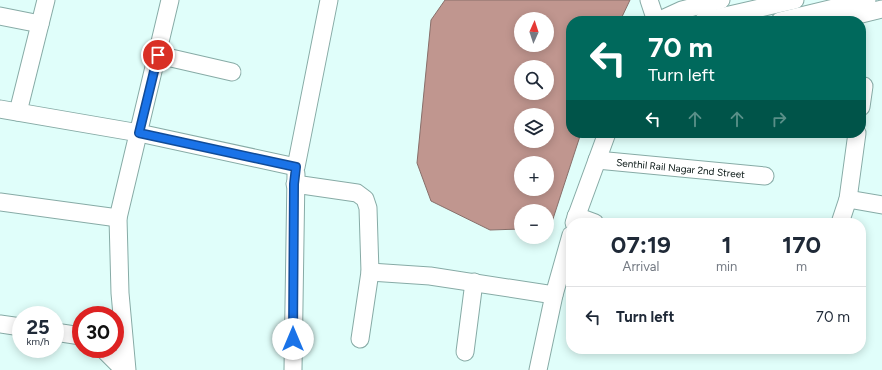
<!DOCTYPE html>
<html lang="en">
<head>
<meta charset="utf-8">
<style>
	body { margin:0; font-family:Figtree,sans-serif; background:#f2f2f3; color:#1f2937; height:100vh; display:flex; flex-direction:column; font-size:15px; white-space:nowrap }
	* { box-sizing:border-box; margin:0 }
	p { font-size:13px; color:#747a83 }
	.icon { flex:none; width:22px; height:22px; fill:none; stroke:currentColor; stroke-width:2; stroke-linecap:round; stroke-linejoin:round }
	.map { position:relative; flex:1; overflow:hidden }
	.details { position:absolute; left:566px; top:218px; width:300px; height:136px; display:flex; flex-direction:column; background:#fff; border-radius:16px; box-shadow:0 2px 10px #0003 }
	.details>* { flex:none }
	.banner { position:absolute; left:566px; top:16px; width:300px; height:122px; border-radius:16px; box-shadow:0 2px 10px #0003; background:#00695c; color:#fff; overflow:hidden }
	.needle { width:26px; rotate:3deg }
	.buttons { position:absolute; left:514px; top:12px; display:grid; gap:8px }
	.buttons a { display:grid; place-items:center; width:40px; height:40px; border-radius:50%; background:#fff; box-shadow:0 2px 10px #0003; font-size:20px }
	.speed { position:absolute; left:12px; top:306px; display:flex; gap:8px; font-size:20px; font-weight:700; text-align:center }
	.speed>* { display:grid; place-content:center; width:52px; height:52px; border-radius:50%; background:#fff; box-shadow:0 2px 10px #0003; line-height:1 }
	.speed small { font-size:10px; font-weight:400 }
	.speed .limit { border:6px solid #d22; background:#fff; color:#111 }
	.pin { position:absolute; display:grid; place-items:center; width:34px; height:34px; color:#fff; margin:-17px; border:2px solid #fff; border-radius:50%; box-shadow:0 1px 4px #0007 }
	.me { position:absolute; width:44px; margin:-22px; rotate:0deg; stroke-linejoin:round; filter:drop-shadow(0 0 3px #0008) }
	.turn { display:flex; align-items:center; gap:14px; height:84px; padding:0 16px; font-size:18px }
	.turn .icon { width:52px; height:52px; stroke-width:2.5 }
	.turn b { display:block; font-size:28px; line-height:34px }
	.lanes { display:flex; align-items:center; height:38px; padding:0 16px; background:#0003; justify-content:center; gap:20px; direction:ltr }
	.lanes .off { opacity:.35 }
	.eta { display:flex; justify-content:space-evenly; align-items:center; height:68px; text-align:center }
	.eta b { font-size:24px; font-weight:700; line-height:28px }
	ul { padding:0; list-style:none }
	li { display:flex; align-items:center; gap:12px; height:60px; padding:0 16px; border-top:1px solid #e0e1e3 }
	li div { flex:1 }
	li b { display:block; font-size:15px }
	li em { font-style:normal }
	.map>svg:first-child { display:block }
	.water { fill:#c0968f; stroke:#886f6a; fill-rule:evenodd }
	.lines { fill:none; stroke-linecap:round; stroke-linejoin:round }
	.minor-casing { stroke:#87aba6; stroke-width:19 }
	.minor { stroke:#fff; stroke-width:17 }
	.route-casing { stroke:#114b97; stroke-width:10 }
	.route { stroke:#1a73e8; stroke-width:7 }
	.labels { text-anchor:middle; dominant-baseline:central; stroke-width:3.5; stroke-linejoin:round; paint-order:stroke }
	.street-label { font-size:10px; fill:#071513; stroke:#e0fefa }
</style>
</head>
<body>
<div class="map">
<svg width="882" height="370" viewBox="0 0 882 370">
	<rect width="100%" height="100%" fill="#e0fefa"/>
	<path class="water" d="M445 0H630L620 21H571V133H581L550 228H547V211H521V229L490 230 431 201 417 163 431 20ZM521 19H547V45H521ZM521 67H547V93H521ZM521 115H547V141H521ZM521 163H547V189H521Z"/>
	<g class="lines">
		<defs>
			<g id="minor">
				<path d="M649 0 656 21"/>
				<path d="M0 16 40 24"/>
				<path d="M658 21 682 10 721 0"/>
				<path d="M703 21 795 0"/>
				<path d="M780 21 867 0"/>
				<path d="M833 21 882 9"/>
				<path d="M158 55 232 72"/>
				<path d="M861 107 864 86"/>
				<path d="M0 109 139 133 296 167 329 0"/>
				<path d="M18 112 46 0"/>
				<path id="s1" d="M597 160 765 176"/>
				<path d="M295 184 357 193 365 199 368 208 370 272 360 339"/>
				<path d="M848 199 882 205"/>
				<path d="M0 202 118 218"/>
				<path d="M576 216 595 223"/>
				<path d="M574 223 607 133"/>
				<path d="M840 223 848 199 857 133"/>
				<path d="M370 272 430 276 554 295"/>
				<path d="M0 324 21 327"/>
				<path d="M55 332 81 336"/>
				<path d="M103 349 124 370"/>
				<path d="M465 352 474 282"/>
				<path d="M127 370 120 293 118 218 170 0"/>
				<path d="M293 370 296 174"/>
				<path d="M538 370 554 295 571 235"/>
			</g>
		</defs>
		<use href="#minor" class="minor-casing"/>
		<use href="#minor" class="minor"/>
	</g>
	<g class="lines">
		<defs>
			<path id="route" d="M158 55 139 133 296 167 294 184 293 339"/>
		</defs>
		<use href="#route" class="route-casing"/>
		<use href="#route" class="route"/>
	</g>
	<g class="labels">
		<g class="street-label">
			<text stroke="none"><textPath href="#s1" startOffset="84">Senthil Rail Nagar 2nd Street</textPath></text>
		</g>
	</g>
</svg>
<div class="buttons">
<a><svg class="needle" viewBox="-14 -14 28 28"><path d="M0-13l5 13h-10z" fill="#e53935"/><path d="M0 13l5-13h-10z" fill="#747a83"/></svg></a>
<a><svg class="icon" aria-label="search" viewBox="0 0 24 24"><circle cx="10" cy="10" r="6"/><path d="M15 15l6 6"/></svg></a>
<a><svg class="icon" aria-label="layers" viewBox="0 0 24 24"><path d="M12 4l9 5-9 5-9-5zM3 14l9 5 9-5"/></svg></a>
<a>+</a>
<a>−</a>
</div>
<div class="speed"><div>25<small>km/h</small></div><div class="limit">30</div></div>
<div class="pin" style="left:158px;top:55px;background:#d93025"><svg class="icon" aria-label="arrive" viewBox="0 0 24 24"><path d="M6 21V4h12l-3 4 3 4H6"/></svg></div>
<svg class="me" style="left:293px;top:339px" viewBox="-20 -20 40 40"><circle r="19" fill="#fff"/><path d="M0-13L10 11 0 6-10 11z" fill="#1a73e8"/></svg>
<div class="banner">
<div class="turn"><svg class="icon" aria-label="left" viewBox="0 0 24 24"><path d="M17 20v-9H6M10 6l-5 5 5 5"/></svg><div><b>70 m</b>Turn left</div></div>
<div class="lanes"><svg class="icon" aria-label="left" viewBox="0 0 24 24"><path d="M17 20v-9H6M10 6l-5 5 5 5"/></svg><svg class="icon off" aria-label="ahead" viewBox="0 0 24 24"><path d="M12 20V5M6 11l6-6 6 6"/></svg><svg class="icon off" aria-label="ahead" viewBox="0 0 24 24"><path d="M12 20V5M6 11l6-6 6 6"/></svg><svg class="icon off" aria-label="right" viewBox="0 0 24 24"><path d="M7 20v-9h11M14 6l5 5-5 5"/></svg></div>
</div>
<section class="details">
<div class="eta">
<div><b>07:19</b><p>Arrival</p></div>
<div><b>1</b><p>min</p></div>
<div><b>170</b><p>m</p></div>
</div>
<ul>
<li><svg class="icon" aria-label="left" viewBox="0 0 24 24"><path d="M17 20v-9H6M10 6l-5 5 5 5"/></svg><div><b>Turn left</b></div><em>70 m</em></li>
</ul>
</section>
</div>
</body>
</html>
